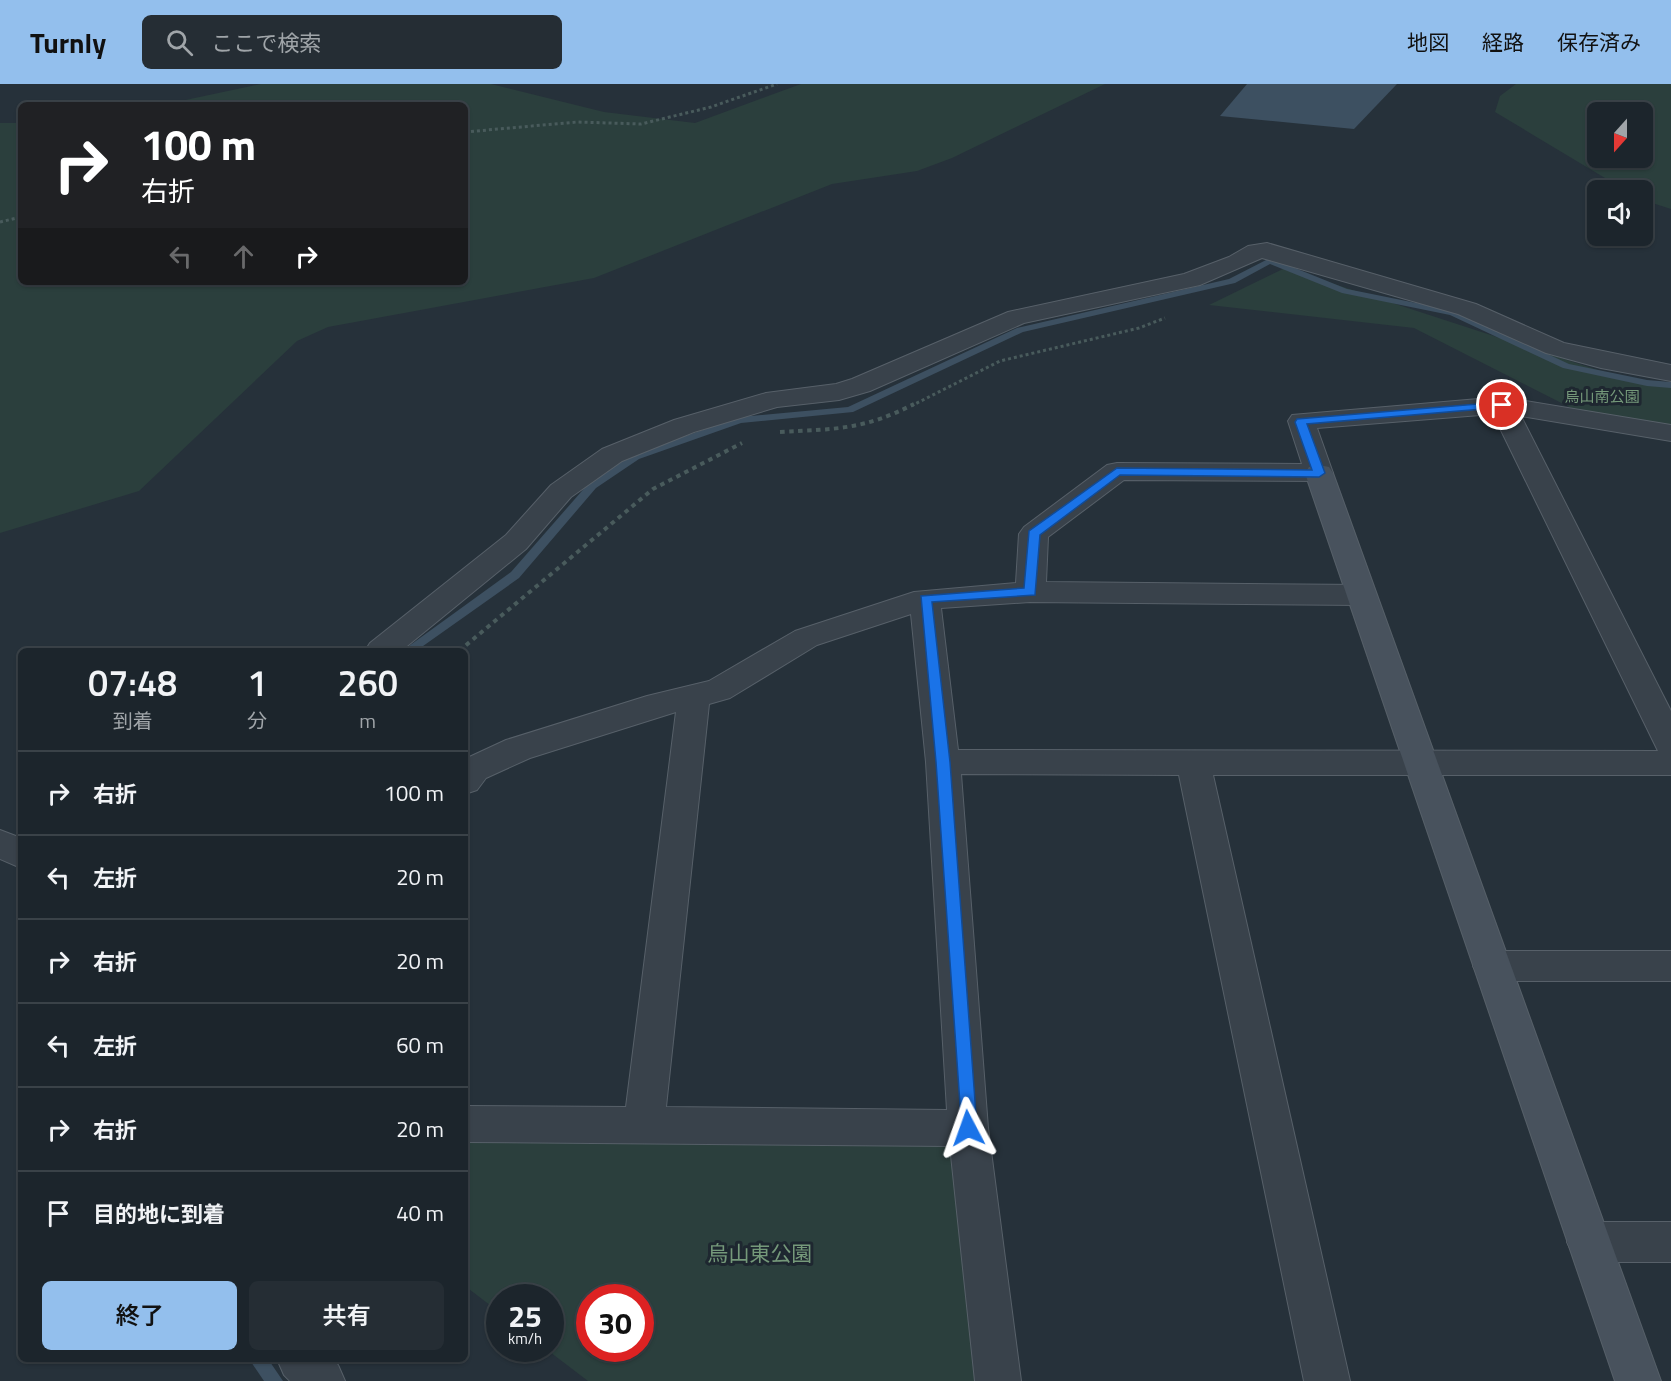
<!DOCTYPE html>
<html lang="ja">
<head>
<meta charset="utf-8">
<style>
	body { margin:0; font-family:"Titillium Web","Noto Sans JP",sans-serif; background:#252d34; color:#f1f3f6; height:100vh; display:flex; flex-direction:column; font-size:22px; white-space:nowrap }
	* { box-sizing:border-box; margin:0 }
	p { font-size:20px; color:#a0a5a9 }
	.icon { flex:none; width:33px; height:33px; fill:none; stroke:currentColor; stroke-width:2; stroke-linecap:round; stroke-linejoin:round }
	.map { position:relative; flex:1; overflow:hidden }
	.panel { position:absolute; left:18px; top:564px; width:450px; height:714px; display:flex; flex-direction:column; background:#1c252c; border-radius:9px; box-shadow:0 2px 4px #0004,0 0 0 2px #3a4248 }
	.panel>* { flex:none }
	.guide { position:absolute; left:18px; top:18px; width:450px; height:183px; border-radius:9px; box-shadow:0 2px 4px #0004,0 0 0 2px #3a4248; background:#202124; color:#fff; overflow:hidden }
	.needle { width:39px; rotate:201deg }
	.buttons { position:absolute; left:1587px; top:18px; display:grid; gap:12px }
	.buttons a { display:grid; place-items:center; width:66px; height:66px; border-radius:9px; background:#1c252c; box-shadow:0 2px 4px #0004,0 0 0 2px #3a4248; font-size:30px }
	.speed { position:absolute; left:486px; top:1200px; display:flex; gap:12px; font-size:30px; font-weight:700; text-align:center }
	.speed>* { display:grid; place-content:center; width:78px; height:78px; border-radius:50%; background:#1c252c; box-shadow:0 2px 4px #0004,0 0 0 2px #3a4248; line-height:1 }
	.speed small { font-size:15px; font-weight:400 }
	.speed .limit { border:9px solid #d22; background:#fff; color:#111 }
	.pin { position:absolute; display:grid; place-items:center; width:51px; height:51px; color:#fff; margin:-26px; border:3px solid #fff; border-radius:50%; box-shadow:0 2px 6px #0007 }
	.me { position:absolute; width:66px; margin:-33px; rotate:356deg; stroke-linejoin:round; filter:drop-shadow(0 0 4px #0008) }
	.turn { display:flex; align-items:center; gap:21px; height:126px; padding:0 24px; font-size:27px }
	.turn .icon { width:78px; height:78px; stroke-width:2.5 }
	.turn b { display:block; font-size:42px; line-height:51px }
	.lanes { display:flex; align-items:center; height:57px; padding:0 24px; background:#0003; justify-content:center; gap:30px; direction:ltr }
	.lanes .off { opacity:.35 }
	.eta { display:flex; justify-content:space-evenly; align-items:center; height:102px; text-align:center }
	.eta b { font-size:36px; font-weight:600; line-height:42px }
	.action { display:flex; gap:12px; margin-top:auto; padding:12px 24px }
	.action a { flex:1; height:69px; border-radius:9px; background:#93bfed; color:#111; font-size:24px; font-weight:600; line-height:69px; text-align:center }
	.action a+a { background:#252d34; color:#f1f3f6 }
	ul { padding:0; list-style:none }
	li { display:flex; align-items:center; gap:18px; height:84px; padding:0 24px; border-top:2px solid #3a4248 }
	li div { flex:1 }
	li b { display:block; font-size:22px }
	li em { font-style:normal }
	header { display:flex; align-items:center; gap:36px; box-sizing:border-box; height:84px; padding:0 30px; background:#93bfed; color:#111 }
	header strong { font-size:28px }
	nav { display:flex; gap:33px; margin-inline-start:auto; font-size:21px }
	.search { width:420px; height:54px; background:#252d34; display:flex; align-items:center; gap:15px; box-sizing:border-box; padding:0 21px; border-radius:9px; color:#a0a5a9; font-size:22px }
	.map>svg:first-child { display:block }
	.green { fill:#2b3f3d; fill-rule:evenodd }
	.water { fill:#3d5061 }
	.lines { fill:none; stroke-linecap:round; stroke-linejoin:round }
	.stream { fill:#3d5061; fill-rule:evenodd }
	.street-casing { stroke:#576069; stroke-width:2 }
	.secondary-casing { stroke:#576069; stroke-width:2 }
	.path-far1 { stroke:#495b5c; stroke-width:3; stroke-dasharray:3 3; stroke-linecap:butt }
	.path { stroke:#495b5c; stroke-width:4; stroke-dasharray:4.5 4.5; stroke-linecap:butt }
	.street { fill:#39424b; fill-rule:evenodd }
	.secondary { fill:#48525d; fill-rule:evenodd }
	.route { fill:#1a73e8; stroke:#114b97; stroke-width:1.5 }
	.labels { text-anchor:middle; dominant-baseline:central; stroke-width:6; stroke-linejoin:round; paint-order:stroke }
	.far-park-label { font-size:15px; fill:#75997a; stroke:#1e2730 }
	.near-park-label { font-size:21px; fill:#75997a; stroke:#1e2730 }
</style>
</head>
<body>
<header>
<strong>Turnly</strong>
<div class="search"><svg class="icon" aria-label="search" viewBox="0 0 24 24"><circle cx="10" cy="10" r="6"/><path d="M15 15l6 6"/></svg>ここで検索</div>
<nav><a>地図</a><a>経路</a><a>保存済み</a></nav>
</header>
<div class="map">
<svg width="1671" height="1297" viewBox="0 0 1671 1297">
	<rect width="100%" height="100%" fill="#26313a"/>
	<path class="green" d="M261 0H491L604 28 695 39 801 0H1105L952 74 917 87 832 100 594 194 328 243 297 257 139 407 0 449V39H21V198H465V21H162Z
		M1516 0H1671V125L1643 116 1642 106H1625L1495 28 1500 12ZM1598 28H1642V74H1598Z
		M1285 184 1644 301 1671 299V349L1593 335 1414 244 1209 221Z
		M465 1040 968 1044 998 1297H588L546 1265 550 1264V1214H500L499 1228 465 1202ZM590 1214H640V1264H590Z"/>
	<path class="water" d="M1247 0H1397L1354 45 1220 32Z"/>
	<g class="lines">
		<path class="stream" d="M1270 174 1347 205 1456 227 1569 280 1647 296 1671 298V304L1647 302 1563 284 1450 231 1342 209 1270 180 1235 199 1023 248 853 328 741 339 639 375 596 404 519 494 416 567H402L511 488 588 400 631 371 740 333 848 323 1017 244 1229 195Z
			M249 1275H268L283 1297H264Z"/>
		<defs>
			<path id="street" d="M1267 159 1476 220 1564 259 1671 281V297L1601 284 1546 269 1458 230 1262 174 1200 201 1024 239 870 307 839 316 777 323 694 348 622 377 571 413 526 465 401 567H365L370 559 506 451 551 401 602 365 674 336 766 309 836 300 852 295 1008 228 1184 190 1229 173 1248 162Z
				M1502 313 1671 341V357L1521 332 1671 627V691H1213L1350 1297H1304L1179 691 961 690 988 1044 1021 1297H975L950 1062 465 1058V1022L626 1023 676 628 530 674 486 694 477 706 465 710V675L506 656 647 612 709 597 795 547 914 508 1016 499 1019 450 1024 443 1107 381 1117 379 1302 380 1288 337 1292 331ZM1493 330 1658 667 958 666 941 524 1030 518 1361 521 1372 518 1376 511 1372 504 1361 501 1046 498 1048 453 1124 396 1319 397 1329 395 1333 389 1317 344ZM911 530 926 678 947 1026 666 1023 709 620 730 614 817 561Z
				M0 746 21 754V784L0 775Z
				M1492 867H1671V897H1492L1479 893 1473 882 1479 871Z
				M1589 1138H1671V1178H1589L1574 1172 1567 1158 1574 1144Z
				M277 1275H332L338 1281 345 1297H290L284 1291Z"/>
			<path id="secondary" d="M1319 381 1329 383 1333 389 1661 1297H1615L1305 389 1309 383Z"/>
		</defs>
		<use href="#street" class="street-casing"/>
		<use href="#secondary" class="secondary-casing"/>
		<path class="path-far1" d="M465 48 577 38 641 40 711 23 777 0
			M0 138 21 133
			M911 322 1000 277 1139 244 1165 234"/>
		<path class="path" d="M780 348C835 345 864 346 914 320
			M459 567 653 405 742 359"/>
		<use href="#street" class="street"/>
		<use href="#secondary" class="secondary"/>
	</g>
	<path class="route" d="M1502 318 1506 319V323L1307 340 1325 389 1319 393 1120 391 1040 451 1035 511 932 518 950 678 977 1044 974 1049 968 1052 962 1049 936 678 921 512 1024 504 1029 447 1117 384 1312 386 1295 338 1297 335Z"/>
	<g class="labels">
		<g class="far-park-label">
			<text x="1602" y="312">烏山南公園</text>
		</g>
		<g class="near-park-label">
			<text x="760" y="1169">烏山東公園</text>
		</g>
	</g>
</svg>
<div class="buttons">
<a><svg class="needle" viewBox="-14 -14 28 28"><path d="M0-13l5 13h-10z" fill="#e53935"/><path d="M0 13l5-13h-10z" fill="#a0a5a9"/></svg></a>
<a><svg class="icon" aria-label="sound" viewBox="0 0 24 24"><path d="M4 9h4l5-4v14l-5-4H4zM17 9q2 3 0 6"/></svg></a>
</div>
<div class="speed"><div>25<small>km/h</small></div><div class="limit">30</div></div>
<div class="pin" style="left:1502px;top:321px;background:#d93025"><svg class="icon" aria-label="arrive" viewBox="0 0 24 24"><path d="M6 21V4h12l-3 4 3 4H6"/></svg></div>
<svg class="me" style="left:968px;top:1044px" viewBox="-20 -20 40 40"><path d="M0-17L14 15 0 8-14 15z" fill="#1a73e8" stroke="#fff" stroke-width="4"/></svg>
<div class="guide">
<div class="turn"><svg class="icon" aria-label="right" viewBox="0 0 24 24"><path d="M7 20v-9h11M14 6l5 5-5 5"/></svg><div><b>100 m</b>右折</div></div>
<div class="lanes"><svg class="icon off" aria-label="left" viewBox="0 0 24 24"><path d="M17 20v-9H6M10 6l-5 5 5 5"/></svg><svg class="icon off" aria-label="ahead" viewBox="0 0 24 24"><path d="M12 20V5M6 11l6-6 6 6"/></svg><svg class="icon" aria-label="right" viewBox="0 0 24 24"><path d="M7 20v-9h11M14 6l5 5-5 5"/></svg></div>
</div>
<section class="panel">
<div class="eta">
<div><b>07:48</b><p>到着</p></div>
<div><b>1</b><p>分</p></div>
<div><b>260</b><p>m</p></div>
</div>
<ul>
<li><svg class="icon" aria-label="right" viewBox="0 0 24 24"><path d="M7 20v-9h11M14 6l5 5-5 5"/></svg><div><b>右折</b></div><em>100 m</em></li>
<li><svg class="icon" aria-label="left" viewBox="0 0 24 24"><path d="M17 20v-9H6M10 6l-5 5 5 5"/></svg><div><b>左折</b></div><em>20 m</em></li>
<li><svg class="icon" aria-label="right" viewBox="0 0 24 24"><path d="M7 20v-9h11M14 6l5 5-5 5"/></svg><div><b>右折</b></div><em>20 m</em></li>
<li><svg class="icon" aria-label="left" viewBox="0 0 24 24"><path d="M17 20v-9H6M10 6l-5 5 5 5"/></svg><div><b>左折</b></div><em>60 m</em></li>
<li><svg class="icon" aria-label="right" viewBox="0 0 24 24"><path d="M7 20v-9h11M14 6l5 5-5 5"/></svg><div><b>右折</b></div><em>20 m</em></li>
<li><svg class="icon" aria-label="arrive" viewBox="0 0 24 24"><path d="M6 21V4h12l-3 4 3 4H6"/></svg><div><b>目的地に到着</b></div><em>40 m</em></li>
</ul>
<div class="action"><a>終了</a><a>共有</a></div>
</section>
</div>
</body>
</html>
